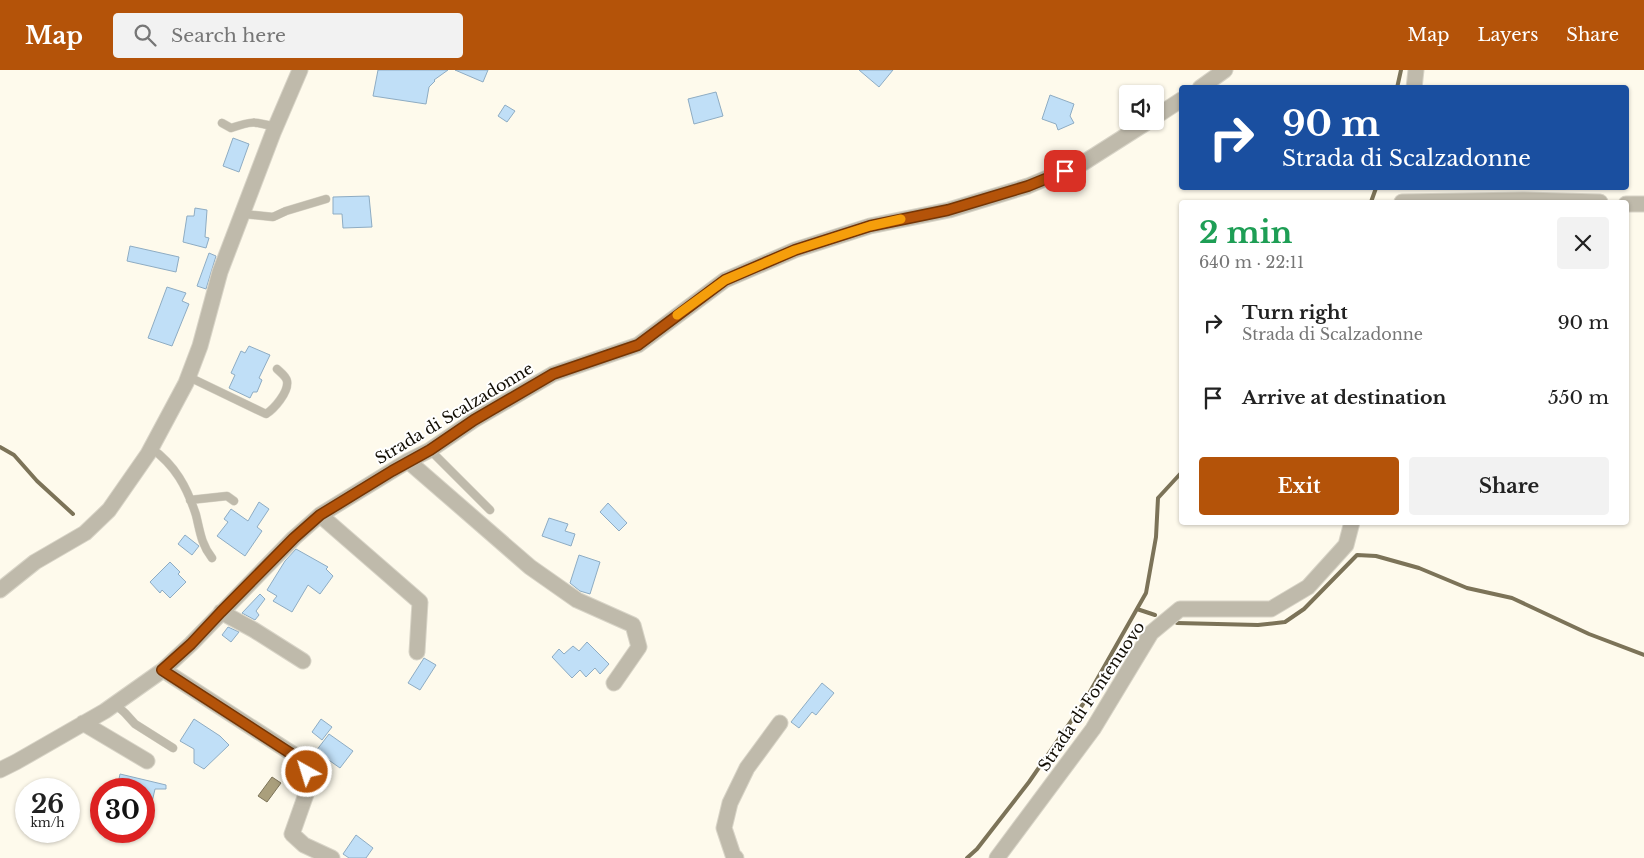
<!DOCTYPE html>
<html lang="en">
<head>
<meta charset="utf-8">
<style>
	body { margin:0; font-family:"Libre Baskerville",serif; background:#f2f2f2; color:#222; height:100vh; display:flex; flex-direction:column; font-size:19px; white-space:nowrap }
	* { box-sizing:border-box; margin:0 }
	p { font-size:16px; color:#767676 }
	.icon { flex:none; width:28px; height:28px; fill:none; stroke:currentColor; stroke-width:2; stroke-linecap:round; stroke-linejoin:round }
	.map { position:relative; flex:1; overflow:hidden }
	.sheet { position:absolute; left:1179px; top:130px; width:450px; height:325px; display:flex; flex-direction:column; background:#fff; border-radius:5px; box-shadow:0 1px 4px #0004 }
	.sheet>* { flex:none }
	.guide { position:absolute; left:1179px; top:15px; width:450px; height:105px; border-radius:5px; box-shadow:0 1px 4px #0004; background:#1a4fa0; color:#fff; overflow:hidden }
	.tools { position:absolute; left:1119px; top:15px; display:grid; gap:10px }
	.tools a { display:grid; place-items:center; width:45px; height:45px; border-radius:5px; background:#fff; box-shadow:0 1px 4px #0004; font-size:25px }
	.speed { position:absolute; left:15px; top:708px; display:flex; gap:10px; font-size:25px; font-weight:700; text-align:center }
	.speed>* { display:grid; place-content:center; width:65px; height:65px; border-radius:50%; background:#fff; box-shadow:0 1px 4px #0004; line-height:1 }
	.speed small { font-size:12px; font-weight:400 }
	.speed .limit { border:8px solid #d22; background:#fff; color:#111 }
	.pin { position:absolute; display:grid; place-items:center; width:42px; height:42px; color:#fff; margin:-21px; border-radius:10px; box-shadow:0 2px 8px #0006 }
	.me { position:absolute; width:55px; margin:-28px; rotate:321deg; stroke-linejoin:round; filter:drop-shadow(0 0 4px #0008) }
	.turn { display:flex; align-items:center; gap:18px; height:105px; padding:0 20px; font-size:22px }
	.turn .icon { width:65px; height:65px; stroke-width:2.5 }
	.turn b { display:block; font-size:35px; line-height:42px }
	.round { display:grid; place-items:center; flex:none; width:52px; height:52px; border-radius:5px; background:#f2f2f2 }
	.head { display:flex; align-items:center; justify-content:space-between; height:85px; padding:0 20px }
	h1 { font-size:30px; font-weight:800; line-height:38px; color:#1e9e55 }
	.primary-button { display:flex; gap:10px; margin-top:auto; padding:10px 20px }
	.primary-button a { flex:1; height:58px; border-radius:5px; background:#b45309; color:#fff; font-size:20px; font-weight:800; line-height:58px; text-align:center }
	.primary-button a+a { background:#f2f2f2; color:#222 }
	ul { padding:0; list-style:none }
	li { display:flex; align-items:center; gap:15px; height:75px; padding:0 20px }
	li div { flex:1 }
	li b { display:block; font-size:19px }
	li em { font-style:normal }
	header { display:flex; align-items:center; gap:30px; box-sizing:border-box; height:70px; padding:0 25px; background:#b45309; color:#fff }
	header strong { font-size:24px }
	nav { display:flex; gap:28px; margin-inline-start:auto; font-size:18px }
	.search { width:350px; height:45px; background:#f2f2f2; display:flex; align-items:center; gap:12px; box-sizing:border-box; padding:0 18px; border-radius:5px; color:#767676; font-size:19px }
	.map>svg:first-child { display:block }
	.water { fill:#aa9f7c; stroke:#7c7358 }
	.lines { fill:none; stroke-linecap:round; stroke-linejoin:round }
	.stream { stroke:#7c7358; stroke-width:4 }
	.building { fill:#c0dff7; stroke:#8eacc3 }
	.service-casing { stroke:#d8d4c7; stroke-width:9 }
	.minor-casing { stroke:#d8d4c7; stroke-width:17 }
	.service { stroke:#bfbaab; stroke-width:8 }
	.minor { stroke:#bfbaab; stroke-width:15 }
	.route-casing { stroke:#753606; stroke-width:12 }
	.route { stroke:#b45309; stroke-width:9 }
	.slow { stroke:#f59e0b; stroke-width:9 }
	.labels { text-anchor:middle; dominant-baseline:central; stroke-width:4; stroke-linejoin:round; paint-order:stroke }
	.street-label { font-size:16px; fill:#110d03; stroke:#fff }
</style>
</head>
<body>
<header>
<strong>Map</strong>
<div class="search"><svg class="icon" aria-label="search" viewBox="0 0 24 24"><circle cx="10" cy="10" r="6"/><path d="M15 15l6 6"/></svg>Search here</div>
<nav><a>Map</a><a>Layers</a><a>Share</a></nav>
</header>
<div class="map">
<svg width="1644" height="788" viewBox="0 0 1644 788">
	<rect width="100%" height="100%" fill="#fefaec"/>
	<path class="water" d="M272 707 281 713 267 732 258 726Z"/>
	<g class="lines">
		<path class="stream" d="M1397 18 1401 0
			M1371 132 1376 118
			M0 377 14 385 37 411 73 444
			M1137 539 1155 545
			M1177 553 1258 555 1285 552 1304 539 1357 485 1376 486 1419 498 1467 518 1512 528 1589 564 1644 585
			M967 788 977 779 1029 712 1083 634 1146 523 1156 467 1158 428 1181 403"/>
	</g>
	<path class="building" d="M378 0H448L434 10 435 11 429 17 426 34 373 26Z
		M455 0H488L483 12Z
		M859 0H893L879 17Z
		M716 22 723 46 694 54 688 29Z
		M1050 25 1074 34 1070 46 1074 53 1058 60 1056 54 1042 49Z
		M505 35 515 41 507 52 498 46Z
		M233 68 249 74 239 102 223 96Z
		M369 126 372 157 343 158 342 144H333V127Z
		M195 138 207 140 205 167 209 168 206 178 183 172 187 146H194Z
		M130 176 179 187 176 202 127 191Z
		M209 183 216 186 206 219 197 216Z
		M167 217 186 223 182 231 189 234 172 276 148 268Z
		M249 276 270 285 259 308 262 310 257 322H253L250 328 229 318 235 305 231 303 241 281 245 283Z
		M259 432 269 439 257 457 262 461 245 486 217 466 228 452 224 449 231 439 248 451Z
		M608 433 627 453 619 461 600 442Z
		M549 448 568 454 565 461 575 464 571 476 542 466Z
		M185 465 199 476 192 485 178 474Z
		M296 479 328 497 326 499 333 506 320 524 308 515 292 542 273 531 277 526 267 520 285 491Z
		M579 485 600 492 590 524 580 521 570 513Z
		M170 492 180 502 178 504 186 512 170 528 162 520 160 523 150 512Z
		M260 524 265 529 256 541 259 545 255 550 242 543Z
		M228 557 239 562 231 572 222 565Z
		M587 572 609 594 600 604 595 598 586 607 580 600 572 608 552 587 559 579 564 584 573 576 579 581Z
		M424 588 436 595 420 620 408 613Z
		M822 613 834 623 816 645 812 642 799 658 791 652Z
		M194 649 220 666 229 675 204 699 194 693V679L180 671Z
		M321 649 332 657 322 670 312 662Z
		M329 664 353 681 340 698 316 681Z
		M120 704 166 715V719H155L148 750H144V719H117Z
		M356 765 373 778 366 788H349L343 784Z"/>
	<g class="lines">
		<defs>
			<path id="service" d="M222 53 231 58C252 51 254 51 276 57
				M243 144 273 147 286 141 326 129
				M189 307 266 344C274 339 289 322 287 311 286 306 280 302 277 299
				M151 378C175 395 187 417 196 445 200 461 201 474 212 488
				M430 380 490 440
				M190 430 227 426 234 431
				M115 634 125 643 135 654 173 678"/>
			<path id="minor" d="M1200 18 1225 0
				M1414 18 1416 0
				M1155 47 1181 30
				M1402 132 1523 130 1600 132
				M1626 134H1644
				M408 391 530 497 577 530 633 555 639 577 614 613
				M320 445 420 532 417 582
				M0 520 35 492 85 463 109 440 148 384 186 313 200 276 220 202 273 63 300 0
				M221 542 254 560 303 591
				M163 600 305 692 310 713 292 764 304 775 332 788
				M83 653 147 691
				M0 700 16 692 105 641 163 600 191 574 294 468 320 445 408 391 430 380 474 350 553 304 638 275 725 210 795 180 870 156 949 140 1028 116 1083 93 1149 51
				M736 788 733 785 724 758 730 733 747 698 780 653
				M997 788 1093 659 1151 563 1180 539H1271L1308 517 1346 475 1352 452"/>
		</defs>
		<use href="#service" class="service-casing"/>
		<use href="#minor" class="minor-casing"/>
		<use href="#service" class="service"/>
		<use href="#minor" class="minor"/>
	</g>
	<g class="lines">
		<defs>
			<path id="route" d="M307 702 304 692 162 600 191 574 221 542 294 468 320 445 392 401 430 380 474 350 553 304 638 275 725 210 795 180 870 156 948 140 1028 116 1065 101"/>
		</defs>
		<use href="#route" class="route-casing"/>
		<use href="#route" class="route"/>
		<path class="slow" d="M677 245 725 210 795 180 870 156 901 149"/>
	</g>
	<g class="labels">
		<g class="street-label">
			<text transform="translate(454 343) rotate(-31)">Strada di Scalzadonne</text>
			<text transform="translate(1091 626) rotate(-56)">Strada di Fontenuovo</text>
		</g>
	</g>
</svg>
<div class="tools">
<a><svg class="icon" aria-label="sound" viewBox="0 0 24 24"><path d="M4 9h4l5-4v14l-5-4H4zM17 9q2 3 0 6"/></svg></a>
</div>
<div class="speed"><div>26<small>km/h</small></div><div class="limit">30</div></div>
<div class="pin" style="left:1065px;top:101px;background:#d93025"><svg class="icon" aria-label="arrive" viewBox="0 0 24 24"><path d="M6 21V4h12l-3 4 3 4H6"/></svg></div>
<svg class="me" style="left:307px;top:702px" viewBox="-20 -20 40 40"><circle r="17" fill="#b45309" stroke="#fff" stroke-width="3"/><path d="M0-11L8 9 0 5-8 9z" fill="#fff"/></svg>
<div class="guide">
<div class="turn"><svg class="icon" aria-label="right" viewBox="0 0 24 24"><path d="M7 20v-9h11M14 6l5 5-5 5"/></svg><div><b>90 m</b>Strada di Scalzadonne</div></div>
</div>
<section class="sheet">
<div class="head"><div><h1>2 min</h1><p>640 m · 22:11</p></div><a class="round"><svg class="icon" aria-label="close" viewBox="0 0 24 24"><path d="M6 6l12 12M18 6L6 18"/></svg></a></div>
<ul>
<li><svg class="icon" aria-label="right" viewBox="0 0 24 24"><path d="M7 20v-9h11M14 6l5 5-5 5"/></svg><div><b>Turn right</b><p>Strada di Scalzadonne</p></div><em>90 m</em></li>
<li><svg class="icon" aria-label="arrive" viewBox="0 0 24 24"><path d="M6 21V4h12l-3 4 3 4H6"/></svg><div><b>Arrive at destination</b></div><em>550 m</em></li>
</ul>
<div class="primary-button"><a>Exit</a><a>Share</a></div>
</section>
</div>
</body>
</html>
